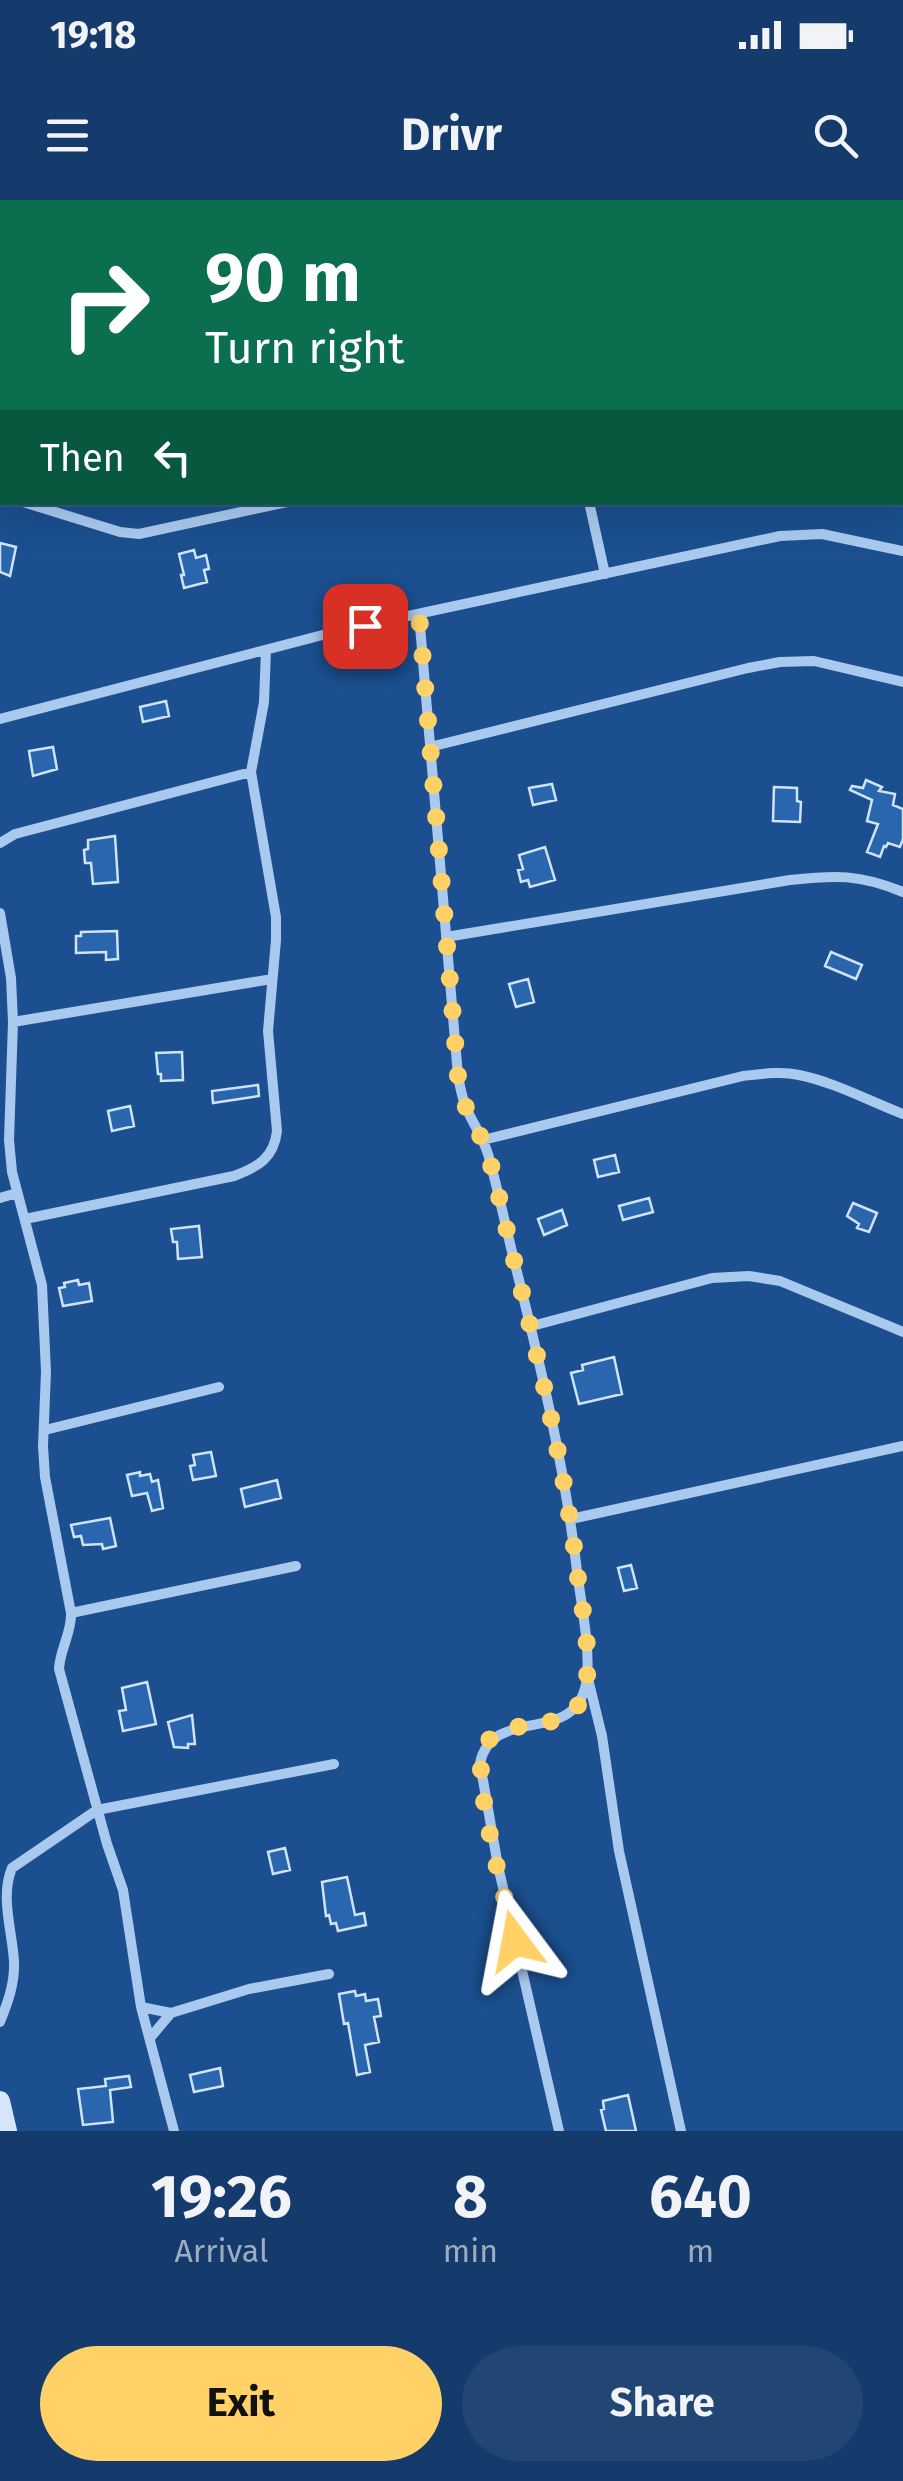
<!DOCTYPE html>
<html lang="en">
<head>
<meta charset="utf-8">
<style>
	body { margin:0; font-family:"Fira Sans",sans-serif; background:#214673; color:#f1f3f6; height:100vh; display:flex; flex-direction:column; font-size:38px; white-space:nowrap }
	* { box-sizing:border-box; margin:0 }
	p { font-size:32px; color:#9dadc1 }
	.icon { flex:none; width:55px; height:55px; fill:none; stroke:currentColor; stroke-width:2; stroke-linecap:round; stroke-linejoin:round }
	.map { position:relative; height:1931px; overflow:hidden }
	.sheet { display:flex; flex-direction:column; background:#143b6b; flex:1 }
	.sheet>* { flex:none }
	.hud { position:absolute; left:0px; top:0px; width:905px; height:305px; box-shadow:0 10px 40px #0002,0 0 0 2px #33557e; background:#0b6e4f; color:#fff; overflow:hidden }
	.pin { position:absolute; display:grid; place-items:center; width:85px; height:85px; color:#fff; margin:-42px; border-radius:20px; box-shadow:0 5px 15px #0006 }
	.me { position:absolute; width:110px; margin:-55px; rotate:347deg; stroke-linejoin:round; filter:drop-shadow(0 0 8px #0008) }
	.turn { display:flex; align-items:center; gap:35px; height:210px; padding:0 40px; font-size:45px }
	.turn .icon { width:130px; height:130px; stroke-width:2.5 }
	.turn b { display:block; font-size:70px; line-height:85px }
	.then { display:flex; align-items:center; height:95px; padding:0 40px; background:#0003; gap:20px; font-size:38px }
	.eta { display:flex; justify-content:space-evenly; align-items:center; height:170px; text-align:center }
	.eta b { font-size:60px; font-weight:700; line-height:70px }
	.primary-button { display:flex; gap:20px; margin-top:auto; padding:20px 40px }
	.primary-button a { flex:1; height:115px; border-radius:60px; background:#ffd166; color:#111; font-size:40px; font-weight:700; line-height:115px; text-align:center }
	.primary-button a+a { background:#214673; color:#f1f3f6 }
	.status { display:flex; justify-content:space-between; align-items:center; height:70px; padding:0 50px; background:#143b6b; direction:ltr }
	.status svg { height:28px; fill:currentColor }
	header { display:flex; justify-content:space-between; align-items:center; height:130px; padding:0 40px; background:#143b6b; font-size:45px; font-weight:700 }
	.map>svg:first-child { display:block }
	.building { fill:#2a66ad; stroke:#cfe3fa; stroke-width:2.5 }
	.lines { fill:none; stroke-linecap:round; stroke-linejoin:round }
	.street { stroke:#a9c9ee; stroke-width:10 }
	.secondary { stroke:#d6e6fa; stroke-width:20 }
	.route { stroke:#ffd166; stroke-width:18; stroke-dasharray:0 32.4 }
</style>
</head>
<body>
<div class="status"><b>19:18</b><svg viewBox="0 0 49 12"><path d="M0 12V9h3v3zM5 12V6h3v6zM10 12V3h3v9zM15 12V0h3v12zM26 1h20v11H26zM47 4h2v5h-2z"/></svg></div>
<header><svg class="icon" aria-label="menu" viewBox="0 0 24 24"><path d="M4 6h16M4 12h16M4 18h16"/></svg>Drivr<svg class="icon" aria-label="search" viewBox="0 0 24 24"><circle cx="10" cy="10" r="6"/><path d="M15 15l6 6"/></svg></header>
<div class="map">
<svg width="903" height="1931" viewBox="0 0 903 1931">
	<rect width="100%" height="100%" fill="#1b4f8f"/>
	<path class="building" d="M0 343 16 347 10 376 0 372Z
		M194 350 196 358 206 355 209 369 204 370 207 382 184 388 181 375H184L179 354Z
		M166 501 169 516 143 522 140 507Z
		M53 547 57 569 33 576 29 551Z
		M866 580 882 587 879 591 895 594 893 605 903 609V639L900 647 888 643 886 647 884 646 880 657 867 652 878 624 867 621 872 600 850 590 852 586 863 588Z
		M552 584 556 600 533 605 529 588Z
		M774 587 797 588V601L801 602 800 622 773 621Z
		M115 636 118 682 93 684 91 663H85L84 650 88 649V640Z
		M545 647 555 680 530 687 528 680 521 682 518 670 523 669 519 655Z
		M117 731 118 759 106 760V752L76 753V736H81V732Z
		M831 752 862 765 856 779 825 766Z
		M528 779 534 802 516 807 509 784Z
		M182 852 183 880 161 881V874H158L156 853Z
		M258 885 259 896 213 903 212 891Z
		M130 906 134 926 112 931 108 911Z
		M615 955 619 972 598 977 594 960Z
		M649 998 653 1012 623 1020 619 1006Z
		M853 1003 877 1013 869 1032 857 1028 859 1024 847 1016Z
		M562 1010 567 1025 544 1035 538 1019Z
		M199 1026 202 1057 178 1059 177 1042H173L171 1029Z
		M78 1080 79 1085 89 1083 92 1101 63 1106 59 1088 65 1087 64 1083Z
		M614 1157 622 1194 579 1204 571 1173 583 1170 582 1165Z
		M211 1252 216 1276 193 1280 190 1266 195 1265 193 1255Z
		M140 1272V1276L150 1274 152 1282 158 1280 163 1308 152 1311 147 1293 132 1296 127 1275Z
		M277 1280 281 1298 245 1307 241 1289Z
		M110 1318 116 1346 103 1349 102 1344 83 1345 81 1336 74 1337 71 1325Z
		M631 1365 637 1388 624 1391 618 1368Z
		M147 1482 156 1524 123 1531 119 1511 126 1510 122 1488Z
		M192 1515 195 1544H188V1548L174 1547 168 1522Z
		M285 1648 290 1670 273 1674 268 1652Z
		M347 1677 355 1715 364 1713 366 1725 338 1731 336 1723 331 1724 329 1715 326 1716 322 1682Z
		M355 1791 356 1796 365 1794 366 1801 378 1799 381 1816 374 1817 379 1842 365 1845 370 1872 357 1875 348 1823 344 1824 339 1794Z
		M220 1868 223 1886 194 1892 190 1875Z
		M129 1876 131 1887 110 1890 113 1922 83 1925 78 1889 106 1886 105 1879Z
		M628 1895 636 1931H606L601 1910 604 1909 603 1901Z"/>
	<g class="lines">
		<path class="street" d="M528 0V2
			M851 0 856 2
			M902 24H903
			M902 189H903
			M0 295 2 296
			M23 302 120 332 139 334 287 302
			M589 302 605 374
			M419 414 458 876C461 892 464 906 472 920 478 931 484 941 488 954 499 993 507 1033 517 1072 542 1171 565 1270 577 1371 581 1403 590 1446 587 1477 580 1550 493 1502 480 1563L498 1666 559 1931
			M0 519 338 431 780 336 822 334 903 351
			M430 547 748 468 780 462 814 461 903 482
			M0 643 15 634 251 572 264 502 266 450
			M0 713 11 778 13 822 9 940 12 972 42 1085 46 1172 43 1246 45 1277 71 1413C72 1432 60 1449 59 1469L107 1644 123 1690 141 1807 174 1931
			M446 737 790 680C836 675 859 674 903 692
			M13 822 272 779
			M483 940 743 876C761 874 781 871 799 875 834 882 869 901 903 914
			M0 998 17 993
			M25 1019 234 976C258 967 274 958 277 931L268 831 276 740V717L251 572
			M532 1126 712 1078 749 1076 780 1081 903 1132
			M45 1230 219 1187
			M571 1319 903 1246
			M71 1413 296 1366
			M589 1483 602 1536 619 1651 681 1931
			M141 1807 171 1813 249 1789 329 1774
			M0 1822C8 1802 15 1783 14 1761 12 1730 0 1696 12 1668L97 1610 334 1564
			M150 1838 171 1813"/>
		<path class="secondary" d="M0 1901 7 1931"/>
	</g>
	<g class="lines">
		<path class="route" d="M365 426 419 414 458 876C461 892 464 906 472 920 477 931 484 941 488 954 499 993 507 1033 517 1072 541 1171 565 1270 577 1370 581 1403 590 1444 587 1477 582 1547 505 1507 484 1547 470 1574 507 1706 515 1741"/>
	</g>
</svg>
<div class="pin" style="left:365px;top:426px;background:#d93025"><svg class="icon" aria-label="arrive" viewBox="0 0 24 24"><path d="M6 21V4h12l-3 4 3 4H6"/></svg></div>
<svg class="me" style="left:515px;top:1741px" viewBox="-20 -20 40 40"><path d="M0-17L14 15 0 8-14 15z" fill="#ffd166" stroke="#fff" stroke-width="4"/></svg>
<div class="hud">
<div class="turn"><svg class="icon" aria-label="right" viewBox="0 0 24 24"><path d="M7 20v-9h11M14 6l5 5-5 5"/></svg><div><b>90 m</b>Turn right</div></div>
<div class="then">Then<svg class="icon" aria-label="left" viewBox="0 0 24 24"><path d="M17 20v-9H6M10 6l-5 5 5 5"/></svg></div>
</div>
</div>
<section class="sheet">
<div class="eta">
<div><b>19:26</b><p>Arrival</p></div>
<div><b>8</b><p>min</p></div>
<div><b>640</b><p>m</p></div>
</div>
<div class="primary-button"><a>Exit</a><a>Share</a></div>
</section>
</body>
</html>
